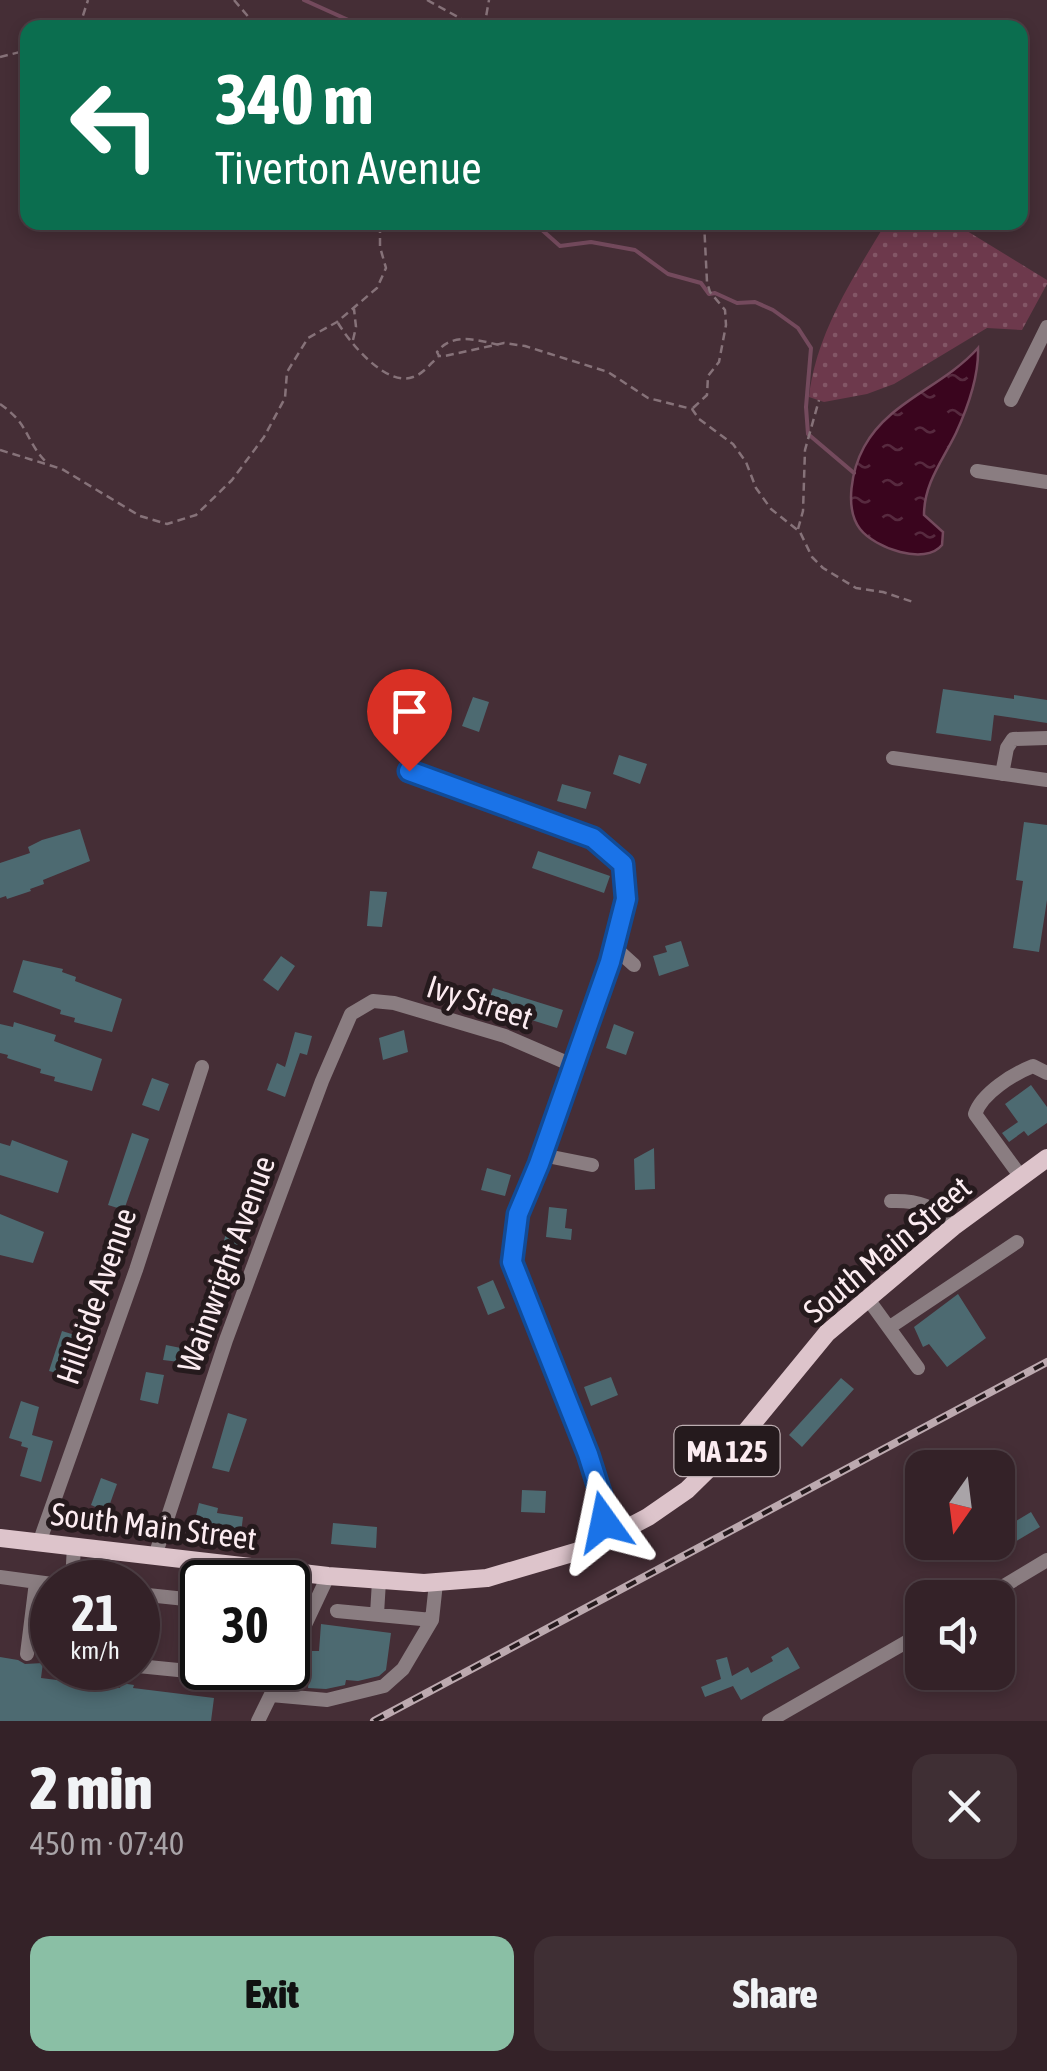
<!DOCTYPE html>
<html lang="en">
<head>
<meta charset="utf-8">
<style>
	body { margin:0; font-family:"Asap Condensed",sans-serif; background:#3f2f34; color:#f1f3f6; height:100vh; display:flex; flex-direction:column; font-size:38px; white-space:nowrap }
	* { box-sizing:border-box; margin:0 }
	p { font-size:32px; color:#a9a4a8 }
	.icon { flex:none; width:55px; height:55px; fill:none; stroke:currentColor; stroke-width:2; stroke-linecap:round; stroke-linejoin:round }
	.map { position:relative; height:1721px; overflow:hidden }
	.sheet { display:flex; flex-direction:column; background:#342228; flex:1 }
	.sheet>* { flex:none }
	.hud { position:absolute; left:20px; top:20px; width:1008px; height:210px; border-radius:20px; box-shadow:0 5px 15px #0003,0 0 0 2px #4e3f45; background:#0b6e4f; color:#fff; overflow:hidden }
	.needle { width:65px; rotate:194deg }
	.controls { position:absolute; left:905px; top:1450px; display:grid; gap:20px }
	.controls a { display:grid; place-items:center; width:110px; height:110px; border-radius:20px; background:#342228; box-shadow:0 5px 15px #0003,0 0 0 2px #4e3f45; font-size:50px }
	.speed { position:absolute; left:30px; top:1560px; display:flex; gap:20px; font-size:50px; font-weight:700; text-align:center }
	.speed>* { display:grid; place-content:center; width:130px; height:130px; border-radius:50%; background:#342228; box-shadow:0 5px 15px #0003,0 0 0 2px #4e3f45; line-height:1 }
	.speed small { font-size:25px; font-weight:400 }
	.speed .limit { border:5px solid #111; border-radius:15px; background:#fff; color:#111 }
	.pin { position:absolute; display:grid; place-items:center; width:85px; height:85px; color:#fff; margin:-102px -42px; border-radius:50% 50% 50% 0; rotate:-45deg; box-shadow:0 0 10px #0007 }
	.pin .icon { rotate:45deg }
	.me { position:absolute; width:110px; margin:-55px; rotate:348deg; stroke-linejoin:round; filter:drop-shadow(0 0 8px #0008) }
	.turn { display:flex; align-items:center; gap:35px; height:210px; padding:0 30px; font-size:45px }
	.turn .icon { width:130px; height:130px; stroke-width:2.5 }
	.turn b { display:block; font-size:70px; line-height:85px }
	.round { display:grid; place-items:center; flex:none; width:105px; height:105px; border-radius:20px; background:#3f2f34 }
	.overview { display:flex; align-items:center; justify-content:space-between; height:170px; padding:0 30px }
	h1 { font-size:60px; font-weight:800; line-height:75px }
	.primary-button { display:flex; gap:20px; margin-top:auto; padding:20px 30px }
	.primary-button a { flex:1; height:115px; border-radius:20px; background:#8abfa5; color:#111; font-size:40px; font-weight:800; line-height:115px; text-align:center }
	.primary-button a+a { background:#3f2f34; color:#f1f3f6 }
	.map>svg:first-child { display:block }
	.grass { fill:url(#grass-dots) }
	.water { fill:url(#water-ripples); stroke:#744a5d; stroke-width:2.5 }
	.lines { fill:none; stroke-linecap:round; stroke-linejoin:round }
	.stream { stroke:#744a5d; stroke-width:4 }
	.building { fill:#4d6a71 }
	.path { stroke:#867279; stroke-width:2.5; stroke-dasharray:8 5; stroke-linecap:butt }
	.minor { stroke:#8a7d81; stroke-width:14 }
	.major { stroke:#ddc4cb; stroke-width:18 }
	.rail-casing { stroke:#bca9af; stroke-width:8 }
	.rail { stroke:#251a1d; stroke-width:4; stroke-dasharray:11; stroke-linecap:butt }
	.route-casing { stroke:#114b97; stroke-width:25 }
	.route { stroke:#1a73e8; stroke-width:18 }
	.labels { text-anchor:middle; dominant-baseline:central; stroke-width:10; stroke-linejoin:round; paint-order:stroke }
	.shield { fill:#251a1d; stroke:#bcadb1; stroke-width:2.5 }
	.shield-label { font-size:30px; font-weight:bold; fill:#fcecf1 }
	.street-label { font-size:32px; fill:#fcecf1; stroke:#251a1d }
</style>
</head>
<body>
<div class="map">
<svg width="1047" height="1721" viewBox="0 0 1047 1721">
	<defs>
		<pattern id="grass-dots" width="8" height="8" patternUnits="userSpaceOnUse" patternTransform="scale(2.5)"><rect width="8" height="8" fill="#6d394c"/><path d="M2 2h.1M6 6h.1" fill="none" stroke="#835666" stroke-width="1.8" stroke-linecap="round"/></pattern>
		<pattern id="water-ripples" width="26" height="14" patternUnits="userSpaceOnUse" patternTransform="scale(2.5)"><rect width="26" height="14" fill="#3a051e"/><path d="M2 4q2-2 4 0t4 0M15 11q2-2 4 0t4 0" fill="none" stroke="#572a3f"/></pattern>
	</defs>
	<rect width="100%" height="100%" fill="#452e36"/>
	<path class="grass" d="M886 223H954L1047 280V284L1022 330 987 328 894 384 867 394 824 402 809 397C816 333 854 276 886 223Z"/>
	<path class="water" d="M978 348C979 376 968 407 956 433 943 460 924 483 924 515L943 532 942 545C925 566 875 548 860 529 844 508 852 469 864 447 889 401 943 387 978 348Z"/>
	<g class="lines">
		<path class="stream" d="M304 0 366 28
			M533 222 560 246 591 242 635 250 668 274 701 283 709 294 715 293 737 303 755 302 773 310 798 328 811 348 806 407 808 434 854 473"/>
	</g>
	<path class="building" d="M943 689 1014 699V695L1047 700V723L994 715 991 741 936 733Z
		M473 697 489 702 479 732 462 726Z
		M619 755 647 764 640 784 613 774Z
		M562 784 591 792 586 809 557 801Z
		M1024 822 1047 825V900L1039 952 1013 948 1023 881 1016 880Z
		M80 829 90 861 43 880 44 884 30 889 31 891 7 899 6 896 0 898V863L30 853 28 847 42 840Z
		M538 851 610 876 604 893 532 868Z
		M370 891 387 892 382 927 367 926Z
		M681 941 689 966 659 976 653 956 667 952 665 946Z
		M281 956 295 966 278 991 263 980Z
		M23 960 63 969 62 972 76 977 75 981 122 999 112 1032 74 1022 75 1018 60 1014 61 1010 13 992Z
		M493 988 563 1010 557 1028 487 1006Z
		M14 1022 56 1035 54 1041 102 1059 92 1091 54 1081 55 1077 40 1073 41 1069 7 1058 8 1055 0 1053V1024L13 1027Z
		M614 1024 634 1032 626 1055 606 1048Z
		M404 1030 408 1052 383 1060 379 1038Z
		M295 1032 312 1036 307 1055 300 1053 285 1097 267 1090 277 1063 285 1067Z
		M152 1078 169 1084 159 1111 142 1105Z
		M1031 1085 1047 1107V1123L1028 1136 1024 1131 1009 1142 1002 1133 1018 1122 1005 1104Z
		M132 1133 149 1139 124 1210 108 1205Z
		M12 1140 68 1161 58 1193 0 1175V1143L10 1146Z
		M654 1148 655 1189 635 1190 634 1159Z
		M487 1168 511 1175 505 1196 481 1190Z
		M549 1207 567 1209 565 1228 572 1229 571 1240 546 1237Z
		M0 1214 44 1232 33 1263 0 1255Z
		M226 1234 241 1239 228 1272 215 1268Z
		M493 1280 505 1308 488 1315 477 1287Z
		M958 1294 986 1338 947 1367 929 1344 923 1347 914 1327Z
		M62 1331 78 1336 70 1369 66 1368 64 1375 49 1371Z
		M166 1345 206 1353 204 1365 163 1360Z
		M146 1372 164 1375 158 1404 140 1400Z
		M611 1377 618 1395 591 1406 584 1387Z
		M841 1378 854 1389 802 1447 789 1435Z
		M21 1401 39 1407 32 1435 53 1441 41 1482 20 1476 28 1448 21 1446 22 1442 9 1438Z
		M228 1413 247 1419 229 1472 212 1468Z
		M101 1478 117 1484 107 1512 91 1505Z
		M522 1490 546 1491 545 1513 521 1512Z
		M199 1503 218 1508 217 1513 243 1517 240 1541 226 1538 227 1528 195 1520Z
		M1031 1512 1040 1527 998 1552V1546L980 1556 972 1542H998V1532Z
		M333 1523 377 1527 376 1548 331 1544Z
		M321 1624 391 1633 386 1670 379 1676 358 1681 346 1680 345 1685 326 1689 308 1688 311 1651H319Z
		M788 1647 800 1668 741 1700 733 1686 705 1697 701 1687 721 1679 716 1660 727 1657 732 1676 748 1667 751 1673 773 1661 771 1657Z
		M0 1657 18 1660 25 1664 43 1663 41 1678 120 1688 121 1683 134 1685 133 1688 214 1698 211 1721H0Z"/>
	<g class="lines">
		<path class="path" d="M234 0 258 28
			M427 0 478 28
			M79 28 88 0
			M484 28 489 0
			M0 57 28 50
			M338 323C350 343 386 387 413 377 423 374 430 364 438 357
			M353 340 356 327 354 309
			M499 345C478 340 452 332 437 352L439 356H445L504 343 525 346 608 372 648 398 692 409 699 419 733 444 746 462 756 488 771 509 800 532 812 557 823 568 856 588 883 592 916 603
			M0 404C30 425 24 438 45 461
			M693 408 707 395 708 376 719 362 726 325 725 310 710 292 707 282 704 222
			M0 450 62 469 140 516 167 524 196 515 232 480 264 437 285 398 287 372 308 338 337 322 377 288 386 268 380 247V222
			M798 529 803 511 805 450 819 400"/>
		<path class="minor" d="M1011 400 1047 327
			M977 471 1047 482
			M893 758 1047 780
			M409 771 593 838 623 864 626 899 610 962 518 1214C512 1241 511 1260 520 1286L588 1454 606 1511 599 1543
			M1002 774 1007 748 1013 739 1047 738
			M614 947 634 965
			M542 1155 592 1165
			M1021 1177 975 1114C982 1093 1013 1074 1033 1066L1047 1073
			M891 1201C918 1200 935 1206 953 1227
			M868 1299 918 1368
			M890 1327 1017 1242
			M39 1543 136 1270 202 1067
			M155 1556 226 1340 322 1081 351 1014 373 1001 394 1003 505 1036 572 1065
			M0 1577 52 1584
			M72 1582 74 1546
			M138 1594 195 1600 199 1561
			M984 1598 1047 1560
			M337 1611 432 1620
			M377 1614 379 1581
			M27 1654 36 1582
			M288 1661 328 1576
			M138 1666 188 1671 195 1600 202 1601
			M188 1671 206 1679 235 1681 252 1668
			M271 1695 327 1700 384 1686 403 1669 432 1620 436 1583
			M258 1721 284 1668
			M769 1721 922 1633"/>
		<path class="major" d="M0 1538 328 1576 424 1583 487 1578 589 1548 648 1517 687 1490 744 1434 827 1333 953 1227 1047 1158"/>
		<defs>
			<path id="rail" d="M374 1721 1047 1362"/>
		</defs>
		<use href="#rail" class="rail-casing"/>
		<use href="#rail" class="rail"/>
	</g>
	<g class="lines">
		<defs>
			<path id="route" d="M409 771 593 838 623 864 626 899 610 962 539 1164 518 1214 512 1262 588 1454 606 1511 604 1522"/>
		</defs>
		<use href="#route" class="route-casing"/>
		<use href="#route" class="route"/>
	</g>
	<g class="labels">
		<rect class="shield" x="674.5" y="1426" width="105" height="50" rx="8"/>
		<g class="shield-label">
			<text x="727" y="1451">MA 125</text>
		</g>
		<g class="street-label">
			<text transform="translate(480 1002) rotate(18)">Ivy Street</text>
			<text transform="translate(887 1249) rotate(-40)">South Main Street</text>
			<text transform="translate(226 1264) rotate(-70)">Wainwright Avenue</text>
			<text transform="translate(96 1296) rotate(-71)">Hillside Avenue</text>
			<text transform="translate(154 1526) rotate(7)">South Main Street</text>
		</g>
	</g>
</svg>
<div class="controls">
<a><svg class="needle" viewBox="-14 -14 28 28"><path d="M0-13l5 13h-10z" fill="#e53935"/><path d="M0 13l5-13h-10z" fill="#a9a4a8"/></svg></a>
<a><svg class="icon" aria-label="sound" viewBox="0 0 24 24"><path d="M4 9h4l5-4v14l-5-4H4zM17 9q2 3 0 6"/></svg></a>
</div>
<div class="speed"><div>21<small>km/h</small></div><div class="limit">30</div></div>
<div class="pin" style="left:409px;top:771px;background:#d93025"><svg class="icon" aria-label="arrive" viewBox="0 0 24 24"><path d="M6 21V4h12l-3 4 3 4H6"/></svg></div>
<svg class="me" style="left:604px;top:1522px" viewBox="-20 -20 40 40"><path d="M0-17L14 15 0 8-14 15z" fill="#1a73e8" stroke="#fff" stroke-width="4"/></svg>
<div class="hud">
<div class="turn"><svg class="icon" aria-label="left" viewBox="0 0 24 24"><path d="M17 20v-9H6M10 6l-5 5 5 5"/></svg><div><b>340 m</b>Tiverton Avenue</div></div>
</div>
</div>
<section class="sheet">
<div class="overview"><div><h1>2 min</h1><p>450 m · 07:40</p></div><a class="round"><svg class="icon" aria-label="close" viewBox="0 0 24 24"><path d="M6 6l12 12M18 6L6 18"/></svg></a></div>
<div class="primary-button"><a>Exit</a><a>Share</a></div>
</section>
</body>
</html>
